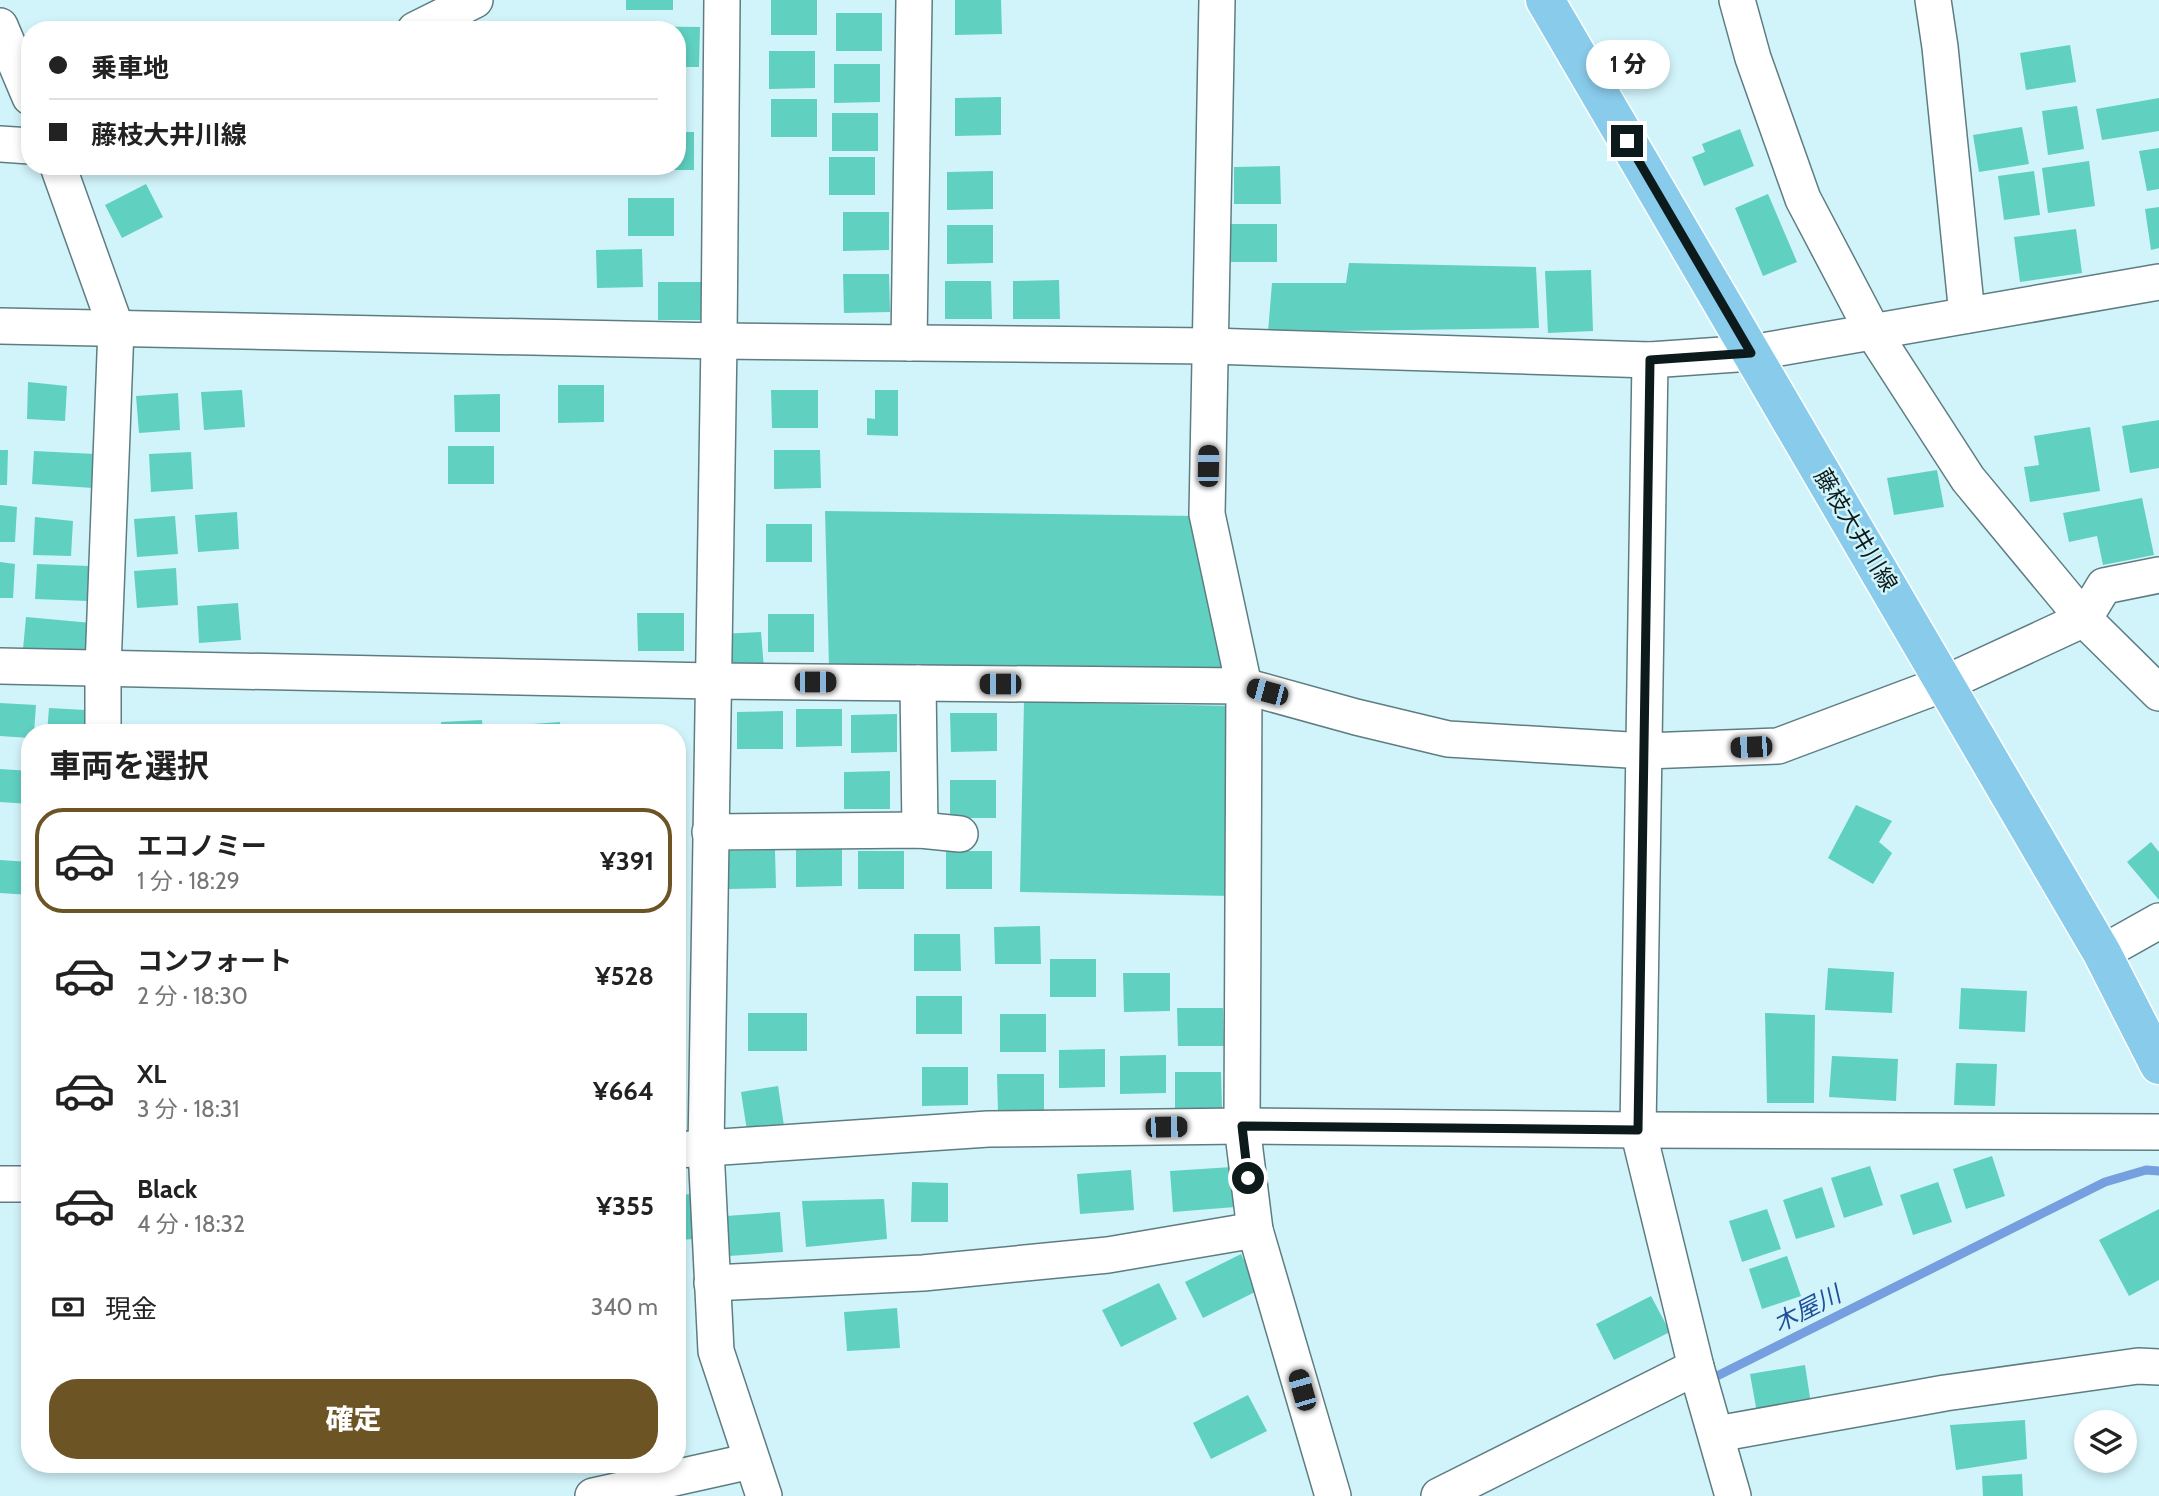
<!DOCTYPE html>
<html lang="ja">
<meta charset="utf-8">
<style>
:root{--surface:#fff;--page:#f2f2f2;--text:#222;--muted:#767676;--line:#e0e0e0;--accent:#6c5425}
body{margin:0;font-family:Cabin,"Noto Sans JP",sans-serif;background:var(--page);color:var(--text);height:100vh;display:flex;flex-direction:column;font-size:26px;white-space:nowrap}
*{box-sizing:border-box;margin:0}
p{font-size:23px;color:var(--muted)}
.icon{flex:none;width:38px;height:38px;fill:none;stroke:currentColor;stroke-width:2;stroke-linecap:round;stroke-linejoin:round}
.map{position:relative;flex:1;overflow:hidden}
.drawer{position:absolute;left:21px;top:724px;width:665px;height:749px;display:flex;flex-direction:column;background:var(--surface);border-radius:28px;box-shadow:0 4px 10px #0003}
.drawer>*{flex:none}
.top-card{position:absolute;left:21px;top:21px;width:665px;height:154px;border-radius:28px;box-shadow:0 4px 10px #0003;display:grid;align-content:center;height:154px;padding:0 28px;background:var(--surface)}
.fabs{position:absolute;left:2074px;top:1410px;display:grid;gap:14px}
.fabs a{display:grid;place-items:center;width:63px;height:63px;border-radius:50%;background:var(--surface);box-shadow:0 4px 10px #0003;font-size:35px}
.end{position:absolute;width:32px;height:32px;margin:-16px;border:9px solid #0d1a1c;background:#fff;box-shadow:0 0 0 4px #fff}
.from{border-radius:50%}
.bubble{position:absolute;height:49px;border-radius:24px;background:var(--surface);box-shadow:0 4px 10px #0003;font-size:23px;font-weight:800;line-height:49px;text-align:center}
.car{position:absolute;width:21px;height:42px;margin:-21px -10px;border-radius:9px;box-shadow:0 0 5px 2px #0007;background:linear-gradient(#222 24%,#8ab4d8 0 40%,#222 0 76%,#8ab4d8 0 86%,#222 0)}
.top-card b{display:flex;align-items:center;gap:24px;height:66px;font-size:26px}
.top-card b+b{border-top:2px solid var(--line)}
.top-card i{width:18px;height:18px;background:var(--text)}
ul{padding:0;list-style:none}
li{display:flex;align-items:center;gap:21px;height:105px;margin:0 14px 10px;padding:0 14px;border:4px solid transparent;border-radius:28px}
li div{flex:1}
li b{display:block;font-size:26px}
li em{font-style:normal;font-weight:800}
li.current{border-color:var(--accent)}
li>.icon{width:63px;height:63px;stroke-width:1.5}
h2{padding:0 28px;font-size:32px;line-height:84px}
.pay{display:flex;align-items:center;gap:18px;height:77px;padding:0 28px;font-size:26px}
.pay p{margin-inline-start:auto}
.primary-button{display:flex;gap:14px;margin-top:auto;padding:14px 28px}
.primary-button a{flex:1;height:80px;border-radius:28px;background:var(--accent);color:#fff;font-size:28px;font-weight:800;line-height:80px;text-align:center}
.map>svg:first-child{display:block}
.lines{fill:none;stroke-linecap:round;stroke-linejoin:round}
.stream{stroke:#769fdf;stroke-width:9}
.building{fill:#60d0c1}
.street-casing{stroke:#5e7d82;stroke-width:38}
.primary-casing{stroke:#fff;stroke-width:41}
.street{stroke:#fff;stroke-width:35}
.primary{stroke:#89cbeb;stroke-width:38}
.route{stroke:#0d1a1c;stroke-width:9}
.labels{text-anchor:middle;stroke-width:5;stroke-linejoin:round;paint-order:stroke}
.street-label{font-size:23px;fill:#0d1a1c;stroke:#d1f4fa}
.water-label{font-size:24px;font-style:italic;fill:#1f4f9c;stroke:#d1f4fa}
</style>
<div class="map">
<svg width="2159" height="1496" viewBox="0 0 2159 1496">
<rect width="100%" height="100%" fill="#d1f4fa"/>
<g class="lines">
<path class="stream" d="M 1709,1380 L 2105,1182 L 2146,1170 L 2159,1171"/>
</g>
<g class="building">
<rect x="626" y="0" width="47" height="10"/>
<rect x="771" y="0" width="46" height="35"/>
<path d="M 955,0 L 1001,0 L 1002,34 L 955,35 Z"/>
<rect x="836" y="13" width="46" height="38"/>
<path d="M 624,26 L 700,27 L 699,67 L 677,67 L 677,30 L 624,30 Z"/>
<path d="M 2070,45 L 2076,82 L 2026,90 L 2020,53 Z"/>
<path d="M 769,51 L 815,51 L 815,88 L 769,89 Z"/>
<path d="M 834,64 L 880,64 L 880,102 L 834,103 Z"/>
<path d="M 1001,97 L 1001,135 L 955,136 L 955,98 Z"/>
<path d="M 2159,98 L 2159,131 L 2102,140 L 2096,109 Z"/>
<rect x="771" y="99" width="46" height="38"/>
<path d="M 2077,106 L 2084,149 L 2048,155 L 2042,111 Z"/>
<rect x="832" y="113" width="46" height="38"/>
<path d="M 2022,127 L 2029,164 L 1979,172 L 1973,135 Z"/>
<path d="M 1740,129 L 1754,166 L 1704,186 L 1692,157 L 1705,152 L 1702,144 Z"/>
<path d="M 677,132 L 694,132 L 694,170 L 648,170 L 648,166 L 677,166 Z"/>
<path d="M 2159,148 L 2159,189 L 2147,191 L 2139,151 Z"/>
<rect x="829" y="157" width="46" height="38"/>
<path d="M 2089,161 L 2095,206 L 2048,213 L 2042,168 Z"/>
<path d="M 1280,166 L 1281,204 L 1234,204 L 1234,167 Z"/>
<path d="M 993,171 L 993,209 L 947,210 L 947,172 Z"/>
<path d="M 2034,171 L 2040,215 L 2004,220 L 1998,176 Z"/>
<path d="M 146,184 L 163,217 L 122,238 L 105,205 Z"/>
<path d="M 1768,194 L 1797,262 L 1763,276 L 1735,208 Z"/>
<rect x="628" y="198" width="46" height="38"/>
<path d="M 2159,207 L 2159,248 L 2151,250 L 2145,209 Z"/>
<path d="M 843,212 L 889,212 L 889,250 L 843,251 Z"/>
<rect x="1231" y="224" width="46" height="38"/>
<path d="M 947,225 L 993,225 L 993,263 L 947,264 Z"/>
<path d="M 2076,229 L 2082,273 L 2020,282 L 2014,237 Z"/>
<path d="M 642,249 L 643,287 L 597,288 L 596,250 Z"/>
<path d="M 1349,263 L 1536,267 L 1539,328 L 1268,332 L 1272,283 L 1346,283 Z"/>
<path d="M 1591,270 L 1593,331 L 1548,333 L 1545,271 Z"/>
<path d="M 843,274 L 889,274 L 890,312 L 844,313 Z"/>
<path d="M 1059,280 L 1060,319 L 1013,319 L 1013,281 Z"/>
<path d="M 945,281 L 991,281 L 992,319 L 945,319 Z"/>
<rect x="658" y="282" width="46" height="38"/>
<path d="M 28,382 L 67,386 L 65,421 L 27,419 Z"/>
<path d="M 558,385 L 604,385 L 604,422 L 558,423 Z"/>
<path d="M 242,390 L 245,427 L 204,430 L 201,392 Z"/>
<path d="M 771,390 L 818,390 L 818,428 L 772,428 Z"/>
<path d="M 875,390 L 898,390 L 898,436 L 867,435 L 867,418 L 875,419 Z"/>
<path d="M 178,393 L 180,430 L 139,433 L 136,396 Z"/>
<path d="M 500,394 L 500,432 L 455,432 L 454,395 Z"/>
<path d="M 2159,420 L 2159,468 L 2130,473 L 2122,426 Z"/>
<path d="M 2090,427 L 2100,491 L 2030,502 L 2024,467 L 2039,465 L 2034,436 Z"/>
<rect x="448" y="446" width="46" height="38"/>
<path d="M 0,450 L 8,450 L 7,485 L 0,485 Z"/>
<path d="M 774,450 L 820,450 L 821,488 L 774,489 Z"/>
<path d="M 34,451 L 95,454 L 93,488 L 32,484 Z"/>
<path d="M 191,452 L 193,489 L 151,492 L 149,454 Z"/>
<path d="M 1937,470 L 1944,507 L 1894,515 L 1887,478 Z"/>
<path d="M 2142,498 L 2154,555 L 2103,565 L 2097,536 L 2069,542 L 2063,513 Z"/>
<path d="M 0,505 L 17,507 L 15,542 L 0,542 Z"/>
<path d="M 825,511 L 1195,516 L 1226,676 L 829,668 Z"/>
<path d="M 237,512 L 239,549 L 198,552 L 195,515 Z"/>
<path d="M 175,516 L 178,554 L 137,557 L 134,519 Z"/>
<path d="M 35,517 L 73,521 L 71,556 L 33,555 Z"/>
<rect x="766" y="524" width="46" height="38"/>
<path d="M 0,562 L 15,564 L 13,598 L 0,598 Z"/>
<path d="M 37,564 L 89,566 L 88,601 L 35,599 Z"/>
<path d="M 176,568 L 178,605 L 137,608 L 134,571 Z"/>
<path d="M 238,603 L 241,640 L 199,643 L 197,606 Z"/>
<path d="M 637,613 L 684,613 L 684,651 L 638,651 Z"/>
<rect x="768" y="614" width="46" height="38"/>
<path d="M 26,617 L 92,623 L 89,655 L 23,649 Z"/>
<path d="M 761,632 L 764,669 L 722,672 L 720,634 Z"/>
<path d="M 1024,702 L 1236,706 L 1232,896 L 1020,892 Z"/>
<path d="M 0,703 L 36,705 L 34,733 L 30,733 L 30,738 L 0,736 Z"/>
<path d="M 49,708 L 86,710 L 84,733 L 47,733 Z"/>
<path d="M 796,709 L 842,709 L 842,746 L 796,747 Z"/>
<path d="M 783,711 L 783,749 L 737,749 L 737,712 Z"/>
<path d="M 950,713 L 997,713 L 997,751 L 951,752 Z"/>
<path d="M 897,714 L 897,752 L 851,753 L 851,715 Z"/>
<path d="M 482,720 L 483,733 L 441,733 L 441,722 Z"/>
<path d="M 560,722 L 561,733 L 519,733 L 519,725 Z"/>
<path d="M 0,769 L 30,771 L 30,804 L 0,802 Z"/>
<path d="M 890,771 L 890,809 L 844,809 L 844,772 Z"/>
<rect x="950" y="780" width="46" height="38"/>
<path d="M 1856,805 L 1892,821 L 1879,842 L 1892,853 L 1873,884 L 1828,858 Z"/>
<path d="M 2151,842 L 2159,852 L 2159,900 L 2127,862 Z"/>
<path d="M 796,848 L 842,848 L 842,886 L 796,887 Z"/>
<path d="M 775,850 L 776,888 L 729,889 L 729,851 Z"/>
<rect x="858" y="851" width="46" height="38"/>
<rect x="946" y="851" width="46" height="38"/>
<path d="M 0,860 L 30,862 L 30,895 L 0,893 Z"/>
<path d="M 1040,926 L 1041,964 L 995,964 L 994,927 Z"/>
<path d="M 914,934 L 960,934 L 961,971 L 914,971 Z"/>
<rect x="1050" y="959" width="46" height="38"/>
<path d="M 1828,968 L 1894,972 L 1892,1013 L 1825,1010 Z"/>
<path d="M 1123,973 L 1170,973 L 1170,1011 L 1124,1012 Z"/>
<path d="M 1961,988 L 2027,991 L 2025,1032 L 1959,1029 Z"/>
<rect x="916" y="996" width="46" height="38"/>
<path d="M 1177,1008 L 1223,1008 L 1224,1046 L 1178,1046 Z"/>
<rect x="748" y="1013" width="59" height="38"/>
<path d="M 1765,1013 L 1815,1015 L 1814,1103 L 1767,1103 Z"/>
<rect x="1000" y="1014" width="46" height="38"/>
<path d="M 1105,1049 L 1105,1087 L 1059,1088 L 1059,1050 Z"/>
<path d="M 1166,1055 L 1166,1093 L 1120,1094 L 1120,1056 Z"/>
<path d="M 1832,1056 L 1898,1059 L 1896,1101 L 1829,1097 Z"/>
<path d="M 1956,1063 L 1997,1064 L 1995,1106 L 1954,1105 Z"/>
<path d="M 922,1067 L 968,1067 L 968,1105 L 922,1106 Z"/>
<path d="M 1175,1072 L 1221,1072 L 1222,1110 L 1175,1110 Z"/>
<path d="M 997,1074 L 1044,1074 L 1044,1112 L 998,1112 Z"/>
<path d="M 778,1086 L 784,1126 L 747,1131 L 741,1092 Z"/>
<path d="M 1992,1156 L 2005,1196 L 1966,1209 L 1953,1169 Z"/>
<path d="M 1870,1166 L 1883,1205 L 1844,1218 L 1831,1178 Z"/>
<path d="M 1232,1167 L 1235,1207 L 1173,1212 L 1170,1171 Z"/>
<path d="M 1131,1170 L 1134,1210 L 1080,1214 L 1077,1174 Z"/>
<path d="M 912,1182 L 948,1183 L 948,1222 L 911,1222 Z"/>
<path d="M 1938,1182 L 1952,1222 L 1913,1235 L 1900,1195 Z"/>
<path d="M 1822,1187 L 1835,1227 L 1796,1239 L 1783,1200 Z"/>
<path d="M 692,1194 L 694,1239 L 677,1240 L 677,1195 Z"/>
<path d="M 884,1199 L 887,1239 L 806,1247 L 802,1201 Z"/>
<path d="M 1767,1209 L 1781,1249 L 1742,1262 L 1729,1221 Z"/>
<path d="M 2159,1209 L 2159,1280 L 2129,1296 L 2099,1240 Z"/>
<path d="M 780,1212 L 783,1252 L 729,1256 L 726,1216 Z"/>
<path d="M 1241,1254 L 1259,1290 L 1203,1318 L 1185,1282 Z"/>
<path d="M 1787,1256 L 1801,1296 L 1762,1309 L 1749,1269 Z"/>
<path d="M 1159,1283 L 1177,1319 L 1121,1347 L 1102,1310 Z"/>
<path d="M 1651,1296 L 1670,1332 L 1614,1360 L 1596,1324 Z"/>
<path d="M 897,1308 L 900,1348 L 847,1351 L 844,1312 Z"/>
<path d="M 1805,1365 L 1811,1404 L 1757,1413 L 1750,1374 Z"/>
<path d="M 1248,1395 L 1267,1431 L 1211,1459 L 1193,1423 Z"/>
<path d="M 2025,1420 L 2027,1459 L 1956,1470 L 1950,1425 Z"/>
<path d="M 2022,1474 L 2023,1496 L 1983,1496 L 1982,1476 Z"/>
</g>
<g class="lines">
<defs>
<g id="street">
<path d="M 722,0 L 719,341 L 706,1149 L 716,1351 L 764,1496"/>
<path d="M 1217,0 L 1207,514 L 1244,686 L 1242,1126 L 1255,1230 L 1333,1496"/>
<path d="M 1737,0 L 1753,58 L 1803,199 L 1873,332 L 1968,479 L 2084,619 L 2159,693"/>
<path d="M 1933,0 L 1940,47 L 1967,315"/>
<path d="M 0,26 L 30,97"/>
<path d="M 415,30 L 475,0"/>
<path d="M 0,144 L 30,146"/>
<path d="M 58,166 L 116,328 L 103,668 L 103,733"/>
<path d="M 0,326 L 719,341 L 1211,346 L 1650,360 L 1751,353 L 2159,282"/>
<path d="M 909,343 L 914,0"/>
<path d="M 1650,360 L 1638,1130 L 1696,1367 L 1733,1496"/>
<path d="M 0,666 L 712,681 L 1244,686 L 1356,717 L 1448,739 L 1645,751 L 1778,746 L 1946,683 L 2084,619 L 2104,586 L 2159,575"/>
<path d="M 918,683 L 920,830"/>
<path d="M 710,832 L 920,830 L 960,834"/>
<path d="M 2102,953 L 2159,921"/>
<path d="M 677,1150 L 988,1129 L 1242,1126 L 1638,1130 L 2159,1132"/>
<path d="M 0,1184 L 30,1184"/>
<path d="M 712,1283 L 923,1273 L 1108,1255 L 1255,1230"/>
<path d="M 1717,1434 L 1945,1393 L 2138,1366 L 2159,1367"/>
<path d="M 593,1496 L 751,1461"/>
<path d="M 1439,1496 L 1696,1367"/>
</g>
<path id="primary" d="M 1545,0 L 2102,953 L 2159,1065"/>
</defs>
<use href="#street" class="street-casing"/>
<use href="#primary" class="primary-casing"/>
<use href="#street" class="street"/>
<use href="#primary" class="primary"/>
</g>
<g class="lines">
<path class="route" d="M 1248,1178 L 1242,1126 L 1638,1130 L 1650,360 L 1751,353 L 1627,141"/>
</g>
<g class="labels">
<g class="street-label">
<text transform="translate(1856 530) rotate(59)" y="8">藤枝大井川線</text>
</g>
<g class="water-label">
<text transform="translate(1807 1309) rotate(-27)" y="8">木屋川</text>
</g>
</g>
</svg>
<div class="fabs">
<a><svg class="icon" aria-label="layers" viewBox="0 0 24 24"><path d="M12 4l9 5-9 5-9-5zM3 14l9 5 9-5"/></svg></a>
</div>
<i class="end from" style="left:1248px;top:1178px"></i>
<i class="end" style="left:1627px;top:141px"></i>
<div class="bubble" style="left:1586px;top:40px;width:84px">1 分</div>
<i class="car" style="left:1208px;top:466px;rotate:1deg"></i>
<i class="car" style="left:815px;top:682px;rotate:90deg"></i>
<i class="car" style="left:1000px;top:684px;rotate:270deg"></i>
<i class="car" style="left:1267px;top:692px;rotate:285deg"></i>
<i class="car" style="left:1751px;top:747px;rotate:268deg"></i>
<i class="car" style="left:1166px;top:1127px;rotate:89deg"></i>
<i class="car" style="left:1302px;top:1390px;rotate:344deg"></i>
<div class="top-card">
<b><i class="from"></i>乗車地</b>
<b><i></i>藤枝大井川線</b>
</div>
<section class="drawer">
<h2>車両を選択</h2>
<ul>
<li class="current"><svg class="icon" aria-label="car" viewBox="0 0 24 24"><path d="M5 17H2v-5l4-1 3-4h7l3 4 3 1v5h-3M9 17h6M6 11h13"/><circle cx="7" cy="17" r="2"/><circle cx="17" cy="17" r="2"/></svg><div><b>エコノミー</b><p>1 分 · 18:29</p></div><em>¥391</em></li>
<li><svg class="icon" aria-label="car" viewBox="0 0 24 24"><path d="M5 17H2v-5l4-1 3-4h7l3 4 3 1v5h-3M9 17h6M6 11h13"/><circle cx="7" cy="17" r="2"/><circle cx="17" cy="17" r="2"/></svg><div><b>コンフォート</b><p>2 分 · 18:30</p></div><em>¥528</em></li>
<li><svg class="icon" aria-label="car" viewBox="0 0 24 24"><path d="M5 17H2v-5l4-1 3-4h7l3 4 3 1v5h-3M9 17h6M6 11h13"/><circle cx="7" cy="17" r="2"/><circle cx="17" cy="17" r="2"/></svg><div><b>XL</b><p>3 分 · 18:31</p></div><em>¥664</em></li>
<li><svg class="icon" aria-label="car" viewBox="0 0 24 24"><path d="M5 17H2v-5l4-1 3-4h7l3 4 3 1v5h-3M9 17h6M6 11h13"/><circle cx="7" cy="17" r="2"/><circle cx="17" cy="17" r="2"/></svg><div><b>Black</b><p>4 分 · 18:32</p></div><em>¥355</em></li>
</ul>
<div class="pay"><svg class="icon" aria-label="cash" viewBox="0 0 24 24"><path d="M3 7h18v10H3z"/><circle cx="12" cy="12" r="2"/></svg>現金<p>340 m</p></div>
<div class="primary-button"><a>確定</a></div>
</section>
</div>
